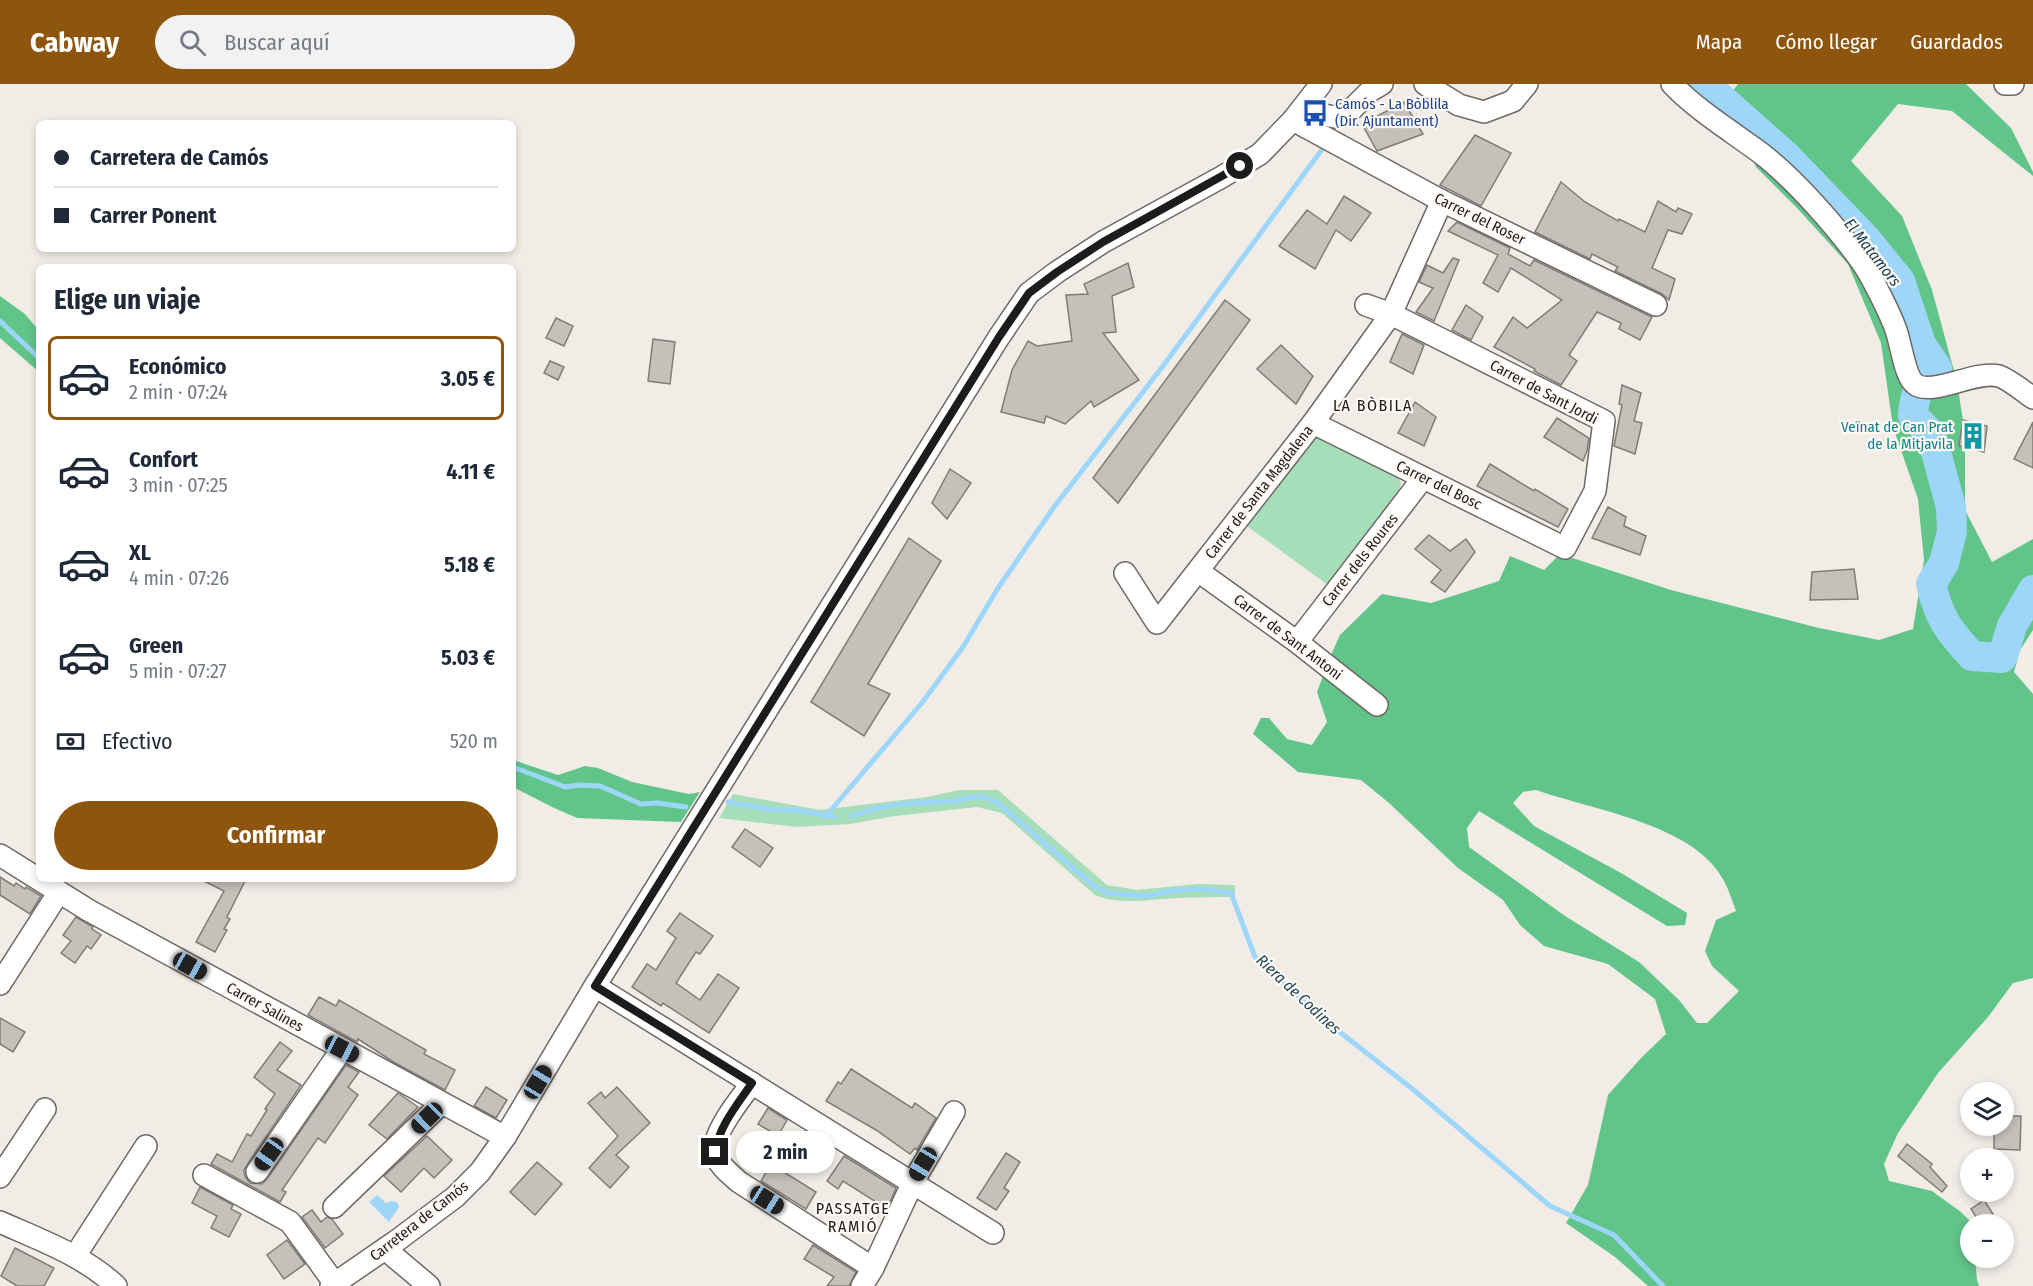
<!DOCTYPE html>
<html lang="es">
<meta charset="utf-8">
<style>
:root{--surface:#fff;--page:#f2f2f3;--text:#1f2937;--muted:#747a83;--line:#e0e1e3;--accent:#8e550e}
body{margin:0;font-family:"Fira Sans Condensed",sans-serif;background:var(--page);color:var(--text);height:100vh;display:flex;flex-direction:column;font-size:22px;white-space:nowrap}
*{box-sizing:border-box;margin:0}
p{font-size:20px;color:var(--muted)}
.icon{flex:none;width:33px;height:33px;fill:none;stroke:currentColor;stroke-width:2;stroke-linecap:round;stroke-linejoin:round}
.map{position:relative;flex:1;overflow:hidden}
.panel{position:absolute;left:36px;top:180px;width:480px;height:618px;display:flex;flex-direction:column;background:var(--surface);border-radius:9px;box-shadow:0 3px 9px #0003}
.panel>*{flex:none}
.top-card{position:absolute;left:36px;top:36px;width:480px;height:132px;border-radius:9px;box-shadow:0 3px 9px #0003;display:grid;align-content:center;height:132px;padding:0 18px;background:var(--surface)}
.tools{position:absolute;left:1960px;top:998px;display:grid;gap:12px}
.tools a{display:grid;place-items:center;width:54px;height:54px;border-radius:50%;background:var(--surface);box-shadow:0 3px 9px #0003;font-size:30px}
.end{position:absolute;width:27px;height:27px;margin:-14px;border:8px solid #1e1c1a;background:#fff;box-shadow:0 0 0 3px #fff}
.from{border-radius:50%}
.bubble{position:absolute;height:42px;border-radius:21px;background:var(--surface);box-shadow:0 3px 9px #0003;font-size:20px;font-weight:700;line-height:42px;text-align:center}
.car{position:absolute;width:18px;height:36px;margin:-18px -9px;border-radius:8px;box-shadow:0 0 4px 2px #0007;background:linear-gradient(#222 24%,#8ab4d8 0 40%,#222 0 76%,#8ab4d8 0 86%,#222 0)}
.top-card b{display:flex;align-items:center;gap:21px;height:57px;font-size:22px}
.top-card b+b{border-top:2px solid var(--line)}
.top-card i{width:15px;height:15px;background:var(--text)}
ul{padding:0;list-style:none}
li{display:flex;align-items:center;gap:18px;height:84px;margin:0 12px 9px;padding:0 6px;border:3px solid transparent;border-radius:9px}
li div{flex:1}
li b{display:block;font-size:22px}
li em{font-style:normal;font-weight:700}
li.selected{border-color:var(--accent)}
li>.icon{width:54px;height:54px;stroke-width:1.5}
h2{padding:0 18px;font-size:27px;line-height:72px}
.pay{display:flex;align-items:center;gap:15px;height:66px;padding:0 18px;font-size:22px}
.pay p{margin-inline-start:auto}
.button{display:flex;gap:12px;margin-top:auto;padding:12px 18px}
.button a{flex:1;height:69px;border-radius:36px;background:var(--accent);color:#fff;font-size:24px;font-weight:700;line-height:69px;text-align:center}
header{display:flex;align-items:center;gap:36px;box-sizing:border-box;height:84px;padding:0 30px;background:var(--accent);color:#fff}
header strong{font-size:28px}
nav{display:flex;gap:33px;margin-inline-start:auto;font-size:21px}
.search{width:420px;height:54px;background:var(--page);display:flex;align-items:center;gap:15px;box-sizing:border-box;padding:0 21px;border-radius:33px;color:var(--muted);font-size:22px}
.map>svg:first-child{display:block}
.green{fill:#a5deb8}
.forest{fill:#61c489;fill-rule:evenodd}
.water{fill:#9ed6fa}
.lines{fill:none;stroke-linecap:round;stroke-linejoin:round}
.stream{stroke:#9ed6fa;stroke-width:5}
.river{stroke:#9ed6fa;stroke-width:30}
.building{fill:#c5c0ba;stroke:#807c76;stroke-width:1.5}
.minor-casing{stroke:#6e6964;stroke-width:24}
.minor{stroke:#fff;stroke-width:21}
.route{stroke:#1e1c1a;stroke-width:8}
.labels{text-anchor:middle;stroke-width:4.5;stroke-linejoin:round;paint-order:stroke}
.transit-label{font-size:15px;fill:#164399;stroke:#fff9f3;text-anchor:start}
.street-label{font-size:15px;fill:#1e1c1a;stroke:#fff9f3}
.culture-label{font-size:15px;fill:#0d838f;stroke:#fff9f3;text-anchor:end}
.water-label{font-size:16px;font-style:italic;fill:#1b455e;stroke:#fff9f3}
.neighbourhood-label{font-size:16px;letter-spacing:1.5px;fill:#1e1c1a;stroke:#fff9f3}
</style>
<header>
<strong>Cabway</strong>
<div class="search"><svg class="icon" aria-label="search" viewBox="0 0 24 24"><circle cx="10" cy="10" r="6"/><path d="M15 15l6 6"/></svg>Buscar aquí</div>
<nav><a>Mapa</a><a>Cómo llegar</a><a>Guardados</a></nav>
</header>
<div class="map">
<svg width="2033" height="1202" viewBox="0 0 2033 1202">
<rect width="100%" height="100%" fill="#f1ece6"/>
<g class="green">
<path d="M 1317,354 L 1397,392 L 1401,399 L 1399,406 L 1328,501 L 1247,442 L 1309,358 Z"/>
<path d="M 959,706 L 998,706 L 1107,801 L 1137,806 L 1198,800 L 1235,801 L 1235,813 C 1216,813 1197,813 1178,814 C 1150,815 1122,822 1095,811 L 1002,729 L 977,723 L 895,732 L 850,740 L 797,743 L 719,734 L 733,710 L 820,726 L 927,713 Z"/>
</g>
<g class="forest">
<path d="M 1680,0 L 1722,0 L 1732,8 L 1738,0 L 1966,0 L 2011,44 L 2033,88 L 2033,92 L 1952,27 L 1898,20 L 1851,77 L 1902,132 L 1932,206 L 1957,298 L 1965,350 L 1965,426 L 1992,478 L 2033,455 L 2033,546 L 2020,566 L 2014,588 L 2033,610 L 2033,894 L 2013,899 L 1988,933 L 1938,989 L 1898,1049 L 1884,1080 L 1889,1097 L 1932,1107 L 1961,1128 L 1973,1140 L 1971,1140 L 1971,1173 L 1975,1173 L 1977,1196 L 1979,1202 L 1648,1202 L 1615,1173 L 1566,1139 L 1588,1101 L 1608,1011 L 1641,974 L 1666,950 L 1655,915 L 1608,880 L 1544,862 L 1520,841 L 1503,816 L 1458,784 L 1389,719 L 1361,696 L 1298,688 L 1253,650 L 1261,634 L 1269,634 L 1287,655 L 1312,661 L 1327,638 L 1317,608 L 1331,571 L 1340,551 L 1382,510 L 1431,519 L 1499,497 L 1510,472 L 1544,486 L 1560,470 L 1671,506 L 1819,544 L 1879,556 L 1913,545 L 1924,476 L 1918,415 L 1893,343 L 1881,259 L 1848,180 L 1797,124 L 1756,83 L 1745,55 ZM 1536,706 C 1592,726 1695,740 1724,797 C 1729,806 1732,817 1736,827 L 1716,836 L 1705,867 L 1712,882 L 1739,907 L 1707,939 L 1697,939 L 1679,916 L 1639,878 L 1565,832 L 1469,763 L 1467,744 L 1479,727 L 1667,842 L 1685,841 L 1687,829 L 1621,789 L 1534,742 L 1513,719 L 1523,708 Z"/>
<path d="M 0,212 L 25,230 L 39,247 L 39,288 L 0,254 Z"/>
<path d="M 513,676 L 558,691 L 585,682 L 598,684 L 632,698 L 689,710 L 700,708 L 681,738 L 577,734 L 552,723 L 513,703 Z"/>
</g>
<path class="water" d="M 377,1111 L 386,1119 L 391,1117 L 397,1118 L 399,1123 L 389,1138 L 369,1118 Z"/>
<g class="lines">
<g class="stream">
<path d="M 0,237 L 39,274"/>
<path d="M 1937,284 L 1945,294"/>
<path d="M 513,683 L 565,703 L 579,701 L 600,702 L 641,720 L 657,719 L 686,723"/>
<path d="M 728,718 L 772,726 L 796,726 L 835,733"/>
<path d="M 826,732 L 921,620 L 963,563 L 998,504 L 1054,423 L 1163,282 L 1326,60"/>
<path d="M 851,732 L 874,725 L 899,720 L 953,717 L 981,712 L 997,718 L 1095,803 L 1108,809 L 1147,812 L 1172,807 L 1200,805 L 1231,809 L 1255,873 L 1322,934 L 1415,1007 L 1550,1122 L 1614,1151 L 1663,1202"/>
</g>
<path class="river" d="M 1705,0 L 1786,72 L 1866,155 L 1900,197 L 1921,260 L 1937,284 C 1920,301 1914,308 1913,332 L 1931,350 L 1951,423 L 1952,448 L 1944,479 L 1931,500 C 1939,534 1948,546 1972,572 L 2002,574 L 2012,542 L 2033,506"/>
</g>
<g class="building">
<path d="M 1404,18 L 1423,50 L 1377,67 L 1362,40 Z"/>
<path d="M 1475,51 L 1511,69 L 1481,122 L 1440,101 Z"/>
<path d="M 1561,98 L 1585,118 L 1618,137 L 1619,135 L 1645,148 L 1658,117 L 1676,128 L 1678,124 L 1692,130 L 1682,150 L 1668,146 L 1652,184 L 1675,195 L 1669,216 L 1662,210 L 1615,187 L 1618,183 L 1592,170 L 1590,175 L 1535,148 Z"/>
<path d="M 1344,112 L 1371,129 L 1351,157 L 1336,146 L 1315,185 L 1279,162 L 1307,126 L 1327,140 Z"/>
<path d="M 1457,138 L 1510,164 L 1508,170 L 1530,182 L 1534,176 L 1652,233 L 1640,256 L 1619,245 L 1621,239 L 1597,228 L 1569,271 L 1577,277 L 1561,301 L 1534,287 L 1535,285 L 1494,263 L 1513,233 L 1527,244 L 1562,216 L 1511,184 L 1498,208 L 1483,199 L 1498,171 L 1448,147 Z"/>
<path d="M 1453,174 L 1459,176 L 1434,237 L 1416,228 L 1433,204 L 1419,198 L 1427,181 L 1443,189 Z"/>
<path d="M 1128,179 L 1134,203 L 1112,212 L 1116,248 L 1103,249 L 1139,296 L 1094,323 L 1091,317 L 1065,340 L 1046,332 L 1044,339 L 1001,328 L 1012,286 L 1028,257 L 1037,262 L 1072,257 L 1066,211 L 1088,210 L 1084,200 Z"/>
<path d="M 1225,216 L 1250,236 L 1118,419 L 1093,394 Z"/>
<path d="M 1466,221 L 1483,233 L 1471,256 L 1452,246 Z"/>
<path d="M 556,234 L 573,242 L 564,262 L 546,254 Z"/>
<path d="M 1402,250 L 1424,261 L 1413,290 L 1390,278 Z"/>
<path d="M 653,255 L 675,258 L 670,300 L 648,297 Z"/>
<path d="M 1281,261 L 1313,292 L 1296,320 L 1257,285 Z"/>
<path d="M 550,277 L 564,283 L 558,296 L 544,289 Z"/>
<path d="M 1622,301 L 1641,309 L 1634,337 L 1642,339 L 1635,370 L 1614,362 L 1622,321 L 1619,320 Z"/>
<path d="M 1415,318 L 1436,333 L 1424,362 L 1398,349 Z"/>
<path d="M 1557,334 L 1589,354 L 1587,367 L 1583,377 L 1544,353 Z"/>
<path d="M 1963,336 L 1987,342 L 1984,368 L 1959,362 Z"/>
<path d="M 2033,338 L 2033,384 L 2014,375 Z"/>
<path d="M 1490,380 L 1534,407 L 1535,405 L 1568,425 L 1558,443 L 1477,402 Z"/>
<path d="M 950,385 L 971,399 L 947,435 L 932,419 Z"/>
<path d="M 1608,423 L 1626,433 L 1624,442 L 1646,452 L 1640,471 L 1592,454 Z"/>
<path d="M 1429,451 L 1450,467 L 1466,455 L 1475,468 L 1445,508 L 1431,498 L 1441,486 L 1415,465 Z"/>
<path d="M 909,454 L 941,477 L 868,600 L 890,610 L 864,652 L 811,618 Z"/>
<path d="M 1854,485 L 1858,515 L 1810,516 L 1812,488 Z"/>
<path d="M 745,745 L 773,764 L 760,783 L 732,763 Z"/>
<path d="M 0,793 L 14,802 L 16,799 L 25,805 L 26,803 L 41,812 L 30,830 L 0,811 Z"/>
<path d="M 200,795 L 246,795 L 227,833 L 230,835 L 224,845 L 227,846 L 215,868 L 196,858 L 224,807 Z"/>
<path d="M 680,829 L 713,852 L 700,870 L 696,868 L 676,899 L 700,916 L 718,890 L 739,904 L 709,949 L 663,919 L 661,922 L 632,903 L 647,880 L 656,886 L 676,854 L 667,847 Z"/>
<path d="M 76,833 L 93,843 L 92,845 L 101,851 L 91,865 L 87,862 L 75,879 L 61,869 L 71,857 L 63,851 Z"/>
<path d="M 319,913 L 336,922 L 339,916 L 426,966 L 424,970 L 455,986 L 445,1006 L 395,979 L 358,955 L 357,958 L 308,931 Z"/>
<path d="M 0,934 L 25,948 L 13,968 L 0,960 Z"/>
<path d="M 280,958 L 292,967 L 277,986 L 301,1001 L 247,1081 L 244,1086 L 245,1093 L 250,1099 L 262,1100 L 267,1095 L 346,981 L 359,988 L 348,1003 L 358,1011 L 325,1059 L 318,1054 L 282,1106 L 286,1108 L 280,1118 L 211,1080 L 217,1070 L 232,1078 L 247,1050 L 251,1052 L 267,1026 L 265,1025 L 275,1010 L 254,993 Z"/>
<path d="M 851,985 L 912,1024 L 915,1019 L 936,1034 L 917,1066 L 915,1064 L 910,1070 L 876,1046 L 826,1017 L 838,998 L 841,1000 Z"/>
<path d="M 486,1003 L 507,1016 L 496,1034 L 474,1022 Z"/>
<path d="M 617,1003 L 650,1039 L 616,1071 L 629,1083 L 610,1104 L 589,1084 L 618,1052 L 588,1019 L 601,1008 L 605,1014 Z"/>
<path d="M 398,1009 L 418,1023 L 387,1055 L 369,1041 Z"/>
<path d="M 768,1024 L 787,1036 L 778,1052 L 758,1040 Z"/>
<path d="M 2004,1032 L 2021,1032 L 2020,1066 L 1994,1065 L 1994,1041 L 2004,1041 Z"/>
<path d="M 427,1052 L 452,1076 L 434,1094 L 424,1084 L 401,1108 L 384,1092 Z"/>
<path d="M 1907,1060 L 1932,1080 L 1930,1083 L 1947,1102 L 1942,1108 L 1898,1072 Z"/>
<path d="M 1006,1069 L 1020,1078 L 1004,1104 L 1009,1107 L 996,1126 L 977,1114 Z"/>
<path d="M 844,1072 L 896,1104 L 887,1125 L 843,1097 L 838,1105 L 827,1097 Z"/>
<path d="M 537,1078 L 562,1100 L 535,1131 L 510,1108 Z"/>
<path d="M 771,1080 L 816,1108 L 806,1125 L 761,1097 Z"/>
<path d="M 200,1103 L 233,1121 L 231,1125 L 241,1130 L 229,1153 L 211,1144 L 217,1132 L 192,1119 Z"/>
<path d="M 1984,1116 L 1993,1130 L 1980,1139 L 1971,1125 Z"/>
<path d="M 312,1126 L 321,1138 L 327,1133 L 332,1135 L 343,1150 L 325,1164 L 302,1133 Z"/>
<path d="M 287,1156 L 305,1180 L 284,1195 L 267,1171 Z"/>
<path d="M 813,1161 L 856,1188 L 849,1202 L 827,1202 L 834,1193 L 804,1175 Z"/>
<path d="M 15,1164 L 54,1184 L 44,1202 L 17,1202 L 1,1192 Z"/>
</g>
<g class="lines">
<defs>
<g id="minor">
<path d="M 1425,0 L 1459,21 L 1484,28 L 1513,17 L 1527,0"/>
<path d="M 1672,0 C 1695,25 1734,49 1762,70 C 1795,96 1836,142 1861,177 C 1871,191 1890,229 1896,246 C 1901,260 1905,293 1915,300 C 1931,313 1975,286 1999,292 C 2010,296 2023,307 2033,314"/>
<path d="M 2005,0 L 2013,0"/>
<path d="M 1293,36 L 1442,117 L 1656,221"/>
<path d="M 1306,43 L 1318,33 L 1324,31 L 1335,33 L 1348,29 L 1370,7 L 1382,0"/>
<path d="M 1313,339 L 1565,464 L 1595,407 L 1604,337 L 1391,230 L 1366,221"/>
<path d="M 1198,487 L 1297,558 L 1377,621"/>
<path d="M 1125,489 L 1157,539 L 1313,339 L 1391,230 L 1442,117"/>
<path d="M 1297,558 L 1423,394"/>
<path d="M 0,771 L 88,826 L 505,1053"/>
<path d="M 0,900 L 59,808"/>
<path d="M 595,902 L 993,1149"/>
<path d="M 752,999 C 741,1014 711,1050 715,1069 C 718,1081 730,1090 739,1098 L 873,1184"/>
<path d="M 257,1088 L 342,965"/>
<path d="M 204,1091 L 290,1138 L 335,1200"/>
<path d="M 0,1093 L 45,1025"/>
<path d="M 334,1123 L 442,1019"/>
<path d="M 0,1138 C 40,1156 83,1171 116,1202"/>
<path d="M 385,1165 L 429,1202"/>
<path d="M 75,1172 L 146,1062"/>
<path d="M 331,1202 L 395,1158 L 455,1113 L 480,1088 L 505,1053 L 595,902 L 999,253 L 1029,209 L 1057,188 L 1103,158 L 1220,94 L 1260,70 L 1293,36 L 1321,0"/>
<path d="M 862,1202 L 873,1184 L 913,1098 L 954,1028"/>
</g>
</defs>
<use href="#minor" class="minor-casing"/>
<use href="#minor" class="minor"/>
</g>
<g class="lines">
<path class="route" d="M 715,1068 C 719,1042 737,1021 752,999 L 595,902 L 999,253 L 1029,209 L 1057,188 L 1103,158 L 1240,82"/>
</g>
<defs>
<symbol id="bus-bare" viewBox="-9 -9 18 18"><path d="M-5-6H5V4H4V6H2V4H-2V6H-4V4H-5ZM-3.5-4V0h7V-4ZM-3.5 1.2v1.5H-2V1.2ZM2 1.2v1.5H3.5V1.2Z" fill="#1a4fb4" stroke="#fff9f3" stroke-width="2.5" paint-order="stroke"/></symbol>
<symbol id="building-bare" viewBox="-9 -9 18 18"><path d="M-4-6H4V6H1V3H-1V6H-4ZM-2.5-4.3h1.7v1.8h-1.7ZM.8-4.3h1.7v1.8H.8ZM-2.5-1h1.7V.8h-1.7ZM.8-1h1.7V.8H.8Z" fill="#0f9aa8" stroke="#fff9f3" stroke-width="2.5" paint-order="stroke"/></symbol>
</defs>
<g fill-rule="evenodd">
<use href="#bus-bare" x="1296" y="10" width="38" height="38"/>
<use href="#building-bare" x="1954" y="333" width="38" height="38"/>
</g>
<g class="labels">
<g class="transit-label">
<text x="1335" y="25">Camós - La Bòblila<tspan x="1335" dy="17">(Dir. Ajuntament)</tspan></text>
</g>
<g class="street-label">
<text transform="translate(1480 135) rotate(26)" y="5">Carrer del Roser</text>
<text transform="translate(1544 308) rotate(28)" y="5">Carrer de Sant Jordi</text>
<text transform="translate(1439 401) rotate(26)" y="5">Carrer del Bosc</text>
<text transform="translate(1259 408) rotate(-52)" y="5">Carrer de Santa Magdalena</text>
<text transform="translate(1360 476) rotate(-52)" y="5">Carrer dels Roures</text>
<text transform="translate(1288 553) rotate(37)" y="5">Carrer de Sant Antoni</text>
<text transform="translate(265 923) rotate(29)" y="5">Carrer Salines</text>
<text transform="translate(419 1137) rotate(-38)" y="5">Carretera de Camós</text>
</g>
<g class="culture-label">
<text x="1953" y="348">Veïnat de Can Prat<tspan x="1953" dy="17">de la Mitjavila</tspan></text>
</g>
<g class="water-label">
<text transform="translate(1873 168) rotate(52)" y="6">El Matamors</text>
<text transform="translate(1299 910) rotate(43)" y="6">Riera de Codines</text>
</g>
<g class="neighbourhood-label">
<text x="1373" y="327">LA BÒBILA</text>
<text x="853" y="1130">PASSATGE<tspan x="853" dy="18">RAMIÓ</tspan></text>
</g>
</g>
</svg>
<div class="tools">
<a><svg class="icon" aria-label="layers" viewBox="0 0 24 24"><path d="M12 4l9 5-9 5-9-5zM3 14l9 5 9-5"/></svg></a>
<a>+</a>
<a>−</a>
</div>
<i class="end from" style="left:1240px;top:82px"></i>
<i class="end" style="left:715px;top:1068px"></i>
<div class="bubble" style="left:736px;top:1047px;width:99px">2 min</div>
<i class="car" style="left:190px;top:882px;rotate:119deg"></i>
<i class="car" style="left:342px;top:965px;rotate:118deg"></i>
<i class="car" style="left:538px;top:998px;rotate:31deg"></i>
<i class="car" style="left:427px;top:1034px;rotate:226deg"></i>
<i class="car" style="left:269px;top:1070px;rotate:215deg"></i>
<i class="car" style="left:923px;top:1080px;rotate:211deg"></i>
<i class="car" style="left:767px;top:1116px;rotate:122deg"></i>
<div class="top-card">
<b><i class="from"></i>Carretera de Camós</b>
<b><i></i>Carrer Ponent</b>
</div>
<section class="panel">
<h2>Elige un viaje</h2>
<ul>
<li class="selected"><svg class="icon" aria-label="car" viewBox="0 0 24 24"><path d="M5 17H2v-5l4-1 3-4h7l3 4 3 1v5h-3M9 17h6M6 11h13"/><circle cx="7" cy="17" r="2"/><circle cx="17" cy="17" r="2"/></svg><div><b>Económico</b><p>2 min · 07:24</p></div><em>3.05 €</em></li>
<li><svg class="icon" aria-label="car" viewBox="0 0 24 24"><path d="M5 17H2v-5l4-1 3-4h7l3 4 3 1v5h-3M9 17h6M6 11h13"/><circle cx="7" cy="17" r="2"/><circle cx="17" cy="17" r="2"/></svg><div><b>Confort</b><p>3 min · 07:25</p></div><em>4.11 €</em></li>
<li><svg class="icon" aria-label="car" viewBox="0 0 24 24"><path d="M5 17H2v-5l4-1 3-4h7l3 4 3 1v5h-3M9 17h6M6 11h13"/><circle cx="7" cy="17" r="2"/><circle cx="17" cy="17" r="2"/></svg><div><b>XL</b><p>4 min · 07:26</p></div><em>5.18 €</em></li>
<li><svg class="icon" aria-label="car" viewBox="0 0 24 24"><path d="M5 17H2v-5l4-1 3-4h7l3 4 3 1v5h-3M9 17h6M6 11h13"/><circle cx="7" cy="17" r="2"/><circle cx="17" cy="17" r="2"/></svg><div><b>Green</b><p>5 min · 07:27</p></div><em>5.03 €</em></li>
</ul>
<div class="pay"><svg class="icon" aria-label="cash" viewBox="0 0 24 24"><path d="M3 7h18v10H3z"/><circle cx="12" cy="12" r="2"/></svg>Efectivo<p>520 m</p></div>
<div class="button"><a>Confirmar</a></div>
</section>
</div>
